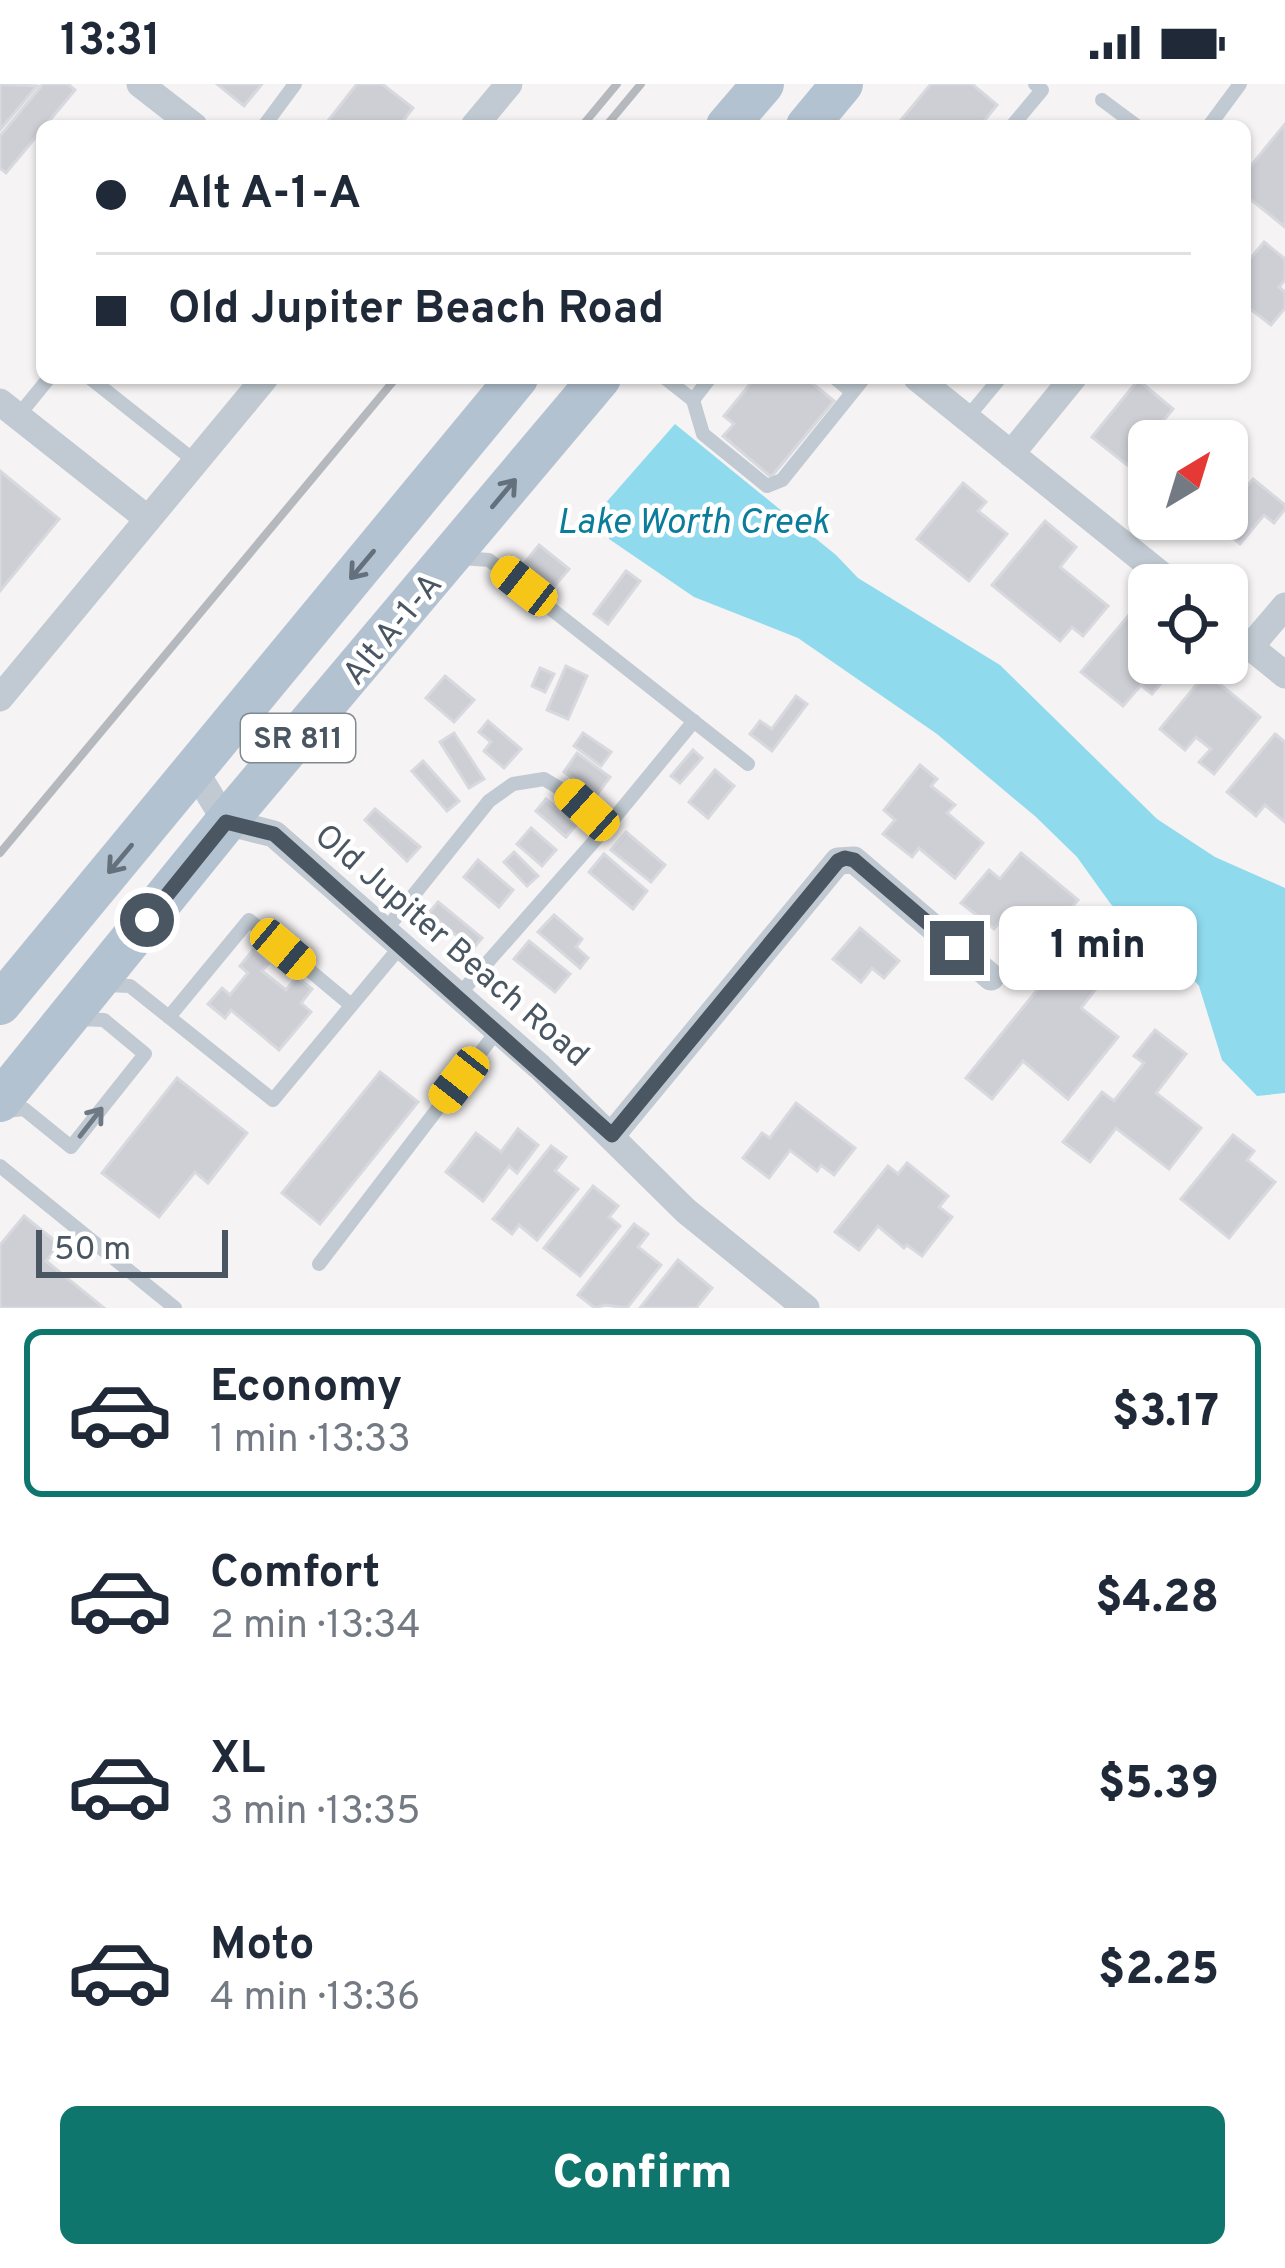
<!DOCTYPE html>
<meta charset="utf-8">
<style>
:root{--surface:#fff;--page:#f6f6f7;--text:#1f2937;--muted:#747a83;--line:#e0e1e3;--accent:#0f766e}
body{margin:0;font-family:Overpass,sans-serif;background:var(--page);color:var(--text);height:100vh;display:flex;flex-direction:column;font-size:45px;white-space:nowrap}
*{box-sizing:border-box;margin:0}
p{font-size:39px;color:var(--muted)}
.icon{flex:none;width:66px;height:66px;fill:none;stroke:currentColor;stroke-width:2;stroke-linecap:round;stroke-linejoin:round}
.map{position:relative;height:1224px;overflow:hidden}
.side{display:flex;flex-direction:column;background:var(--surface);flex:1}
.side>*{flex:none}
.top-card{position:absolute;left:36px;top:36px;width:1215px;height:264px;border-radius:18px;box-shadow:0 3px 9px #0004;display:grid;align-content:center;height:264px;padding:0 60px;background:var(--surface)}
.needle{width:78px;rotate:38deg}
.buttons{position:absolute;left:1128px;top:336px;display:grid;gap:24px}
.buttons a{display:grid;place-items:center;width:120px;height:120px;border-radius:18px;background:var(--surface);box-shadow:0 3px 9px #0004;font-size:60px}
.scale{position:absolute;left:36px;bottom:30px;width:192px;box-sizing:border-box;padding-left:12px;border:6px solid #4a5661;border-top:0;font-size:33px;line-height:42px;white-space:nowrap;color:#4a5661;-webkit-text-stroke:9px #fff;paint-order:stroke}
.end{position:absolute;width:54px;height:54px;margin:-27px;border:15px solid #4a5661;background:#fff;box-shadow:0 0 0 6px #fff}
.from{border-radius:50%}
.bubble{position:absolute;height:84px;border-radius:18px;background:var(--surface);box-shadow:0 3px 9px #0004;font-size:39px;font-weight:800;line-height:84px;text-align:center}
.car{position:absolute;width:36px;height:72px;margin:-36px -18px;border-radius:15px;box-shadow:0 0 9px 3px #0007;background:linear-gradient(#f5c518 24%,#345 0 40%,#f5c518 0 76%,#345 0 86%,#f5c518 0)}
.top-card b{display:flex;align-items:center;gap:42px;height:114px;font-size:45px}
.top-card b+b{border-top:3px solid var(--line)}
.top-card i{width:30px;height:30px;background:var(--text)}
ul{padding:21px 0 0;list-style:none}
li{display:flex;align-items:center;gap:36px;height:168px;margin:0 24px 18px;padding:0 36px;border:6px solid transparent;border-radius:18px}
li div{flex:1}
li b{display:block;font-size:45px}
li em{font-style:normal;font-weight:800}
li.current{border-color:var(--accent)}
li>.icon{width:108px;height:108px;stroke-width:1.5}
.button{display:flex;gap:24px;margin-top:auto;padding:24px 60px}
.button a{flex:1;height:138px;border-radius:18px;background:var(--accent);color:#fff;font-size:48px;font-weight:800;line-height:138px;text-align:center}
.status{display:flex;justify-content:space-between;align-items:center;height:84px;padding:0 60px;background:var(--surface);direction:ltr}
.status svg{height:33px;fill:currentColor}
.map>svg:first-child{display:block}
.water{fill:#90daee}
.building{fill:#cdcfd5;stroke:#d7d9de;stroke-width:3}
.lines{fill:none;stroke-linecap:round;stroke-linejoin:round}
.service{stroke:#c1cad2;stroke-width:14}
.minor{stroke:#c1cad2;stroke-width:27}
.primary{stroke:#b3c2d1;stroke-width:42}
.rail{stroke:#b5b8bd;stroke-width:8}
.oneway{stroke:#64717d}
.oneway2{stroke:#6e7983}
.route{stroke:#4a5661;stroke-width:15}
.labels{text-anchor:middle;stroke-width:9;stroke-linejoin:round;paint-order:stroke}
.shield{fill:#fff;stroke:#808990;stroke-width:3}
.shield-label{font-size:30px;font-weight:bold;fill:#4a5661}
.street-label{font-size:33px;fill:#4a5661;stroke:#fff}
.water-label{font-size:36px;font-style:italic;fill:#0c7c9b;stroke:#fff}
</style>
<div class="status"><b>13:31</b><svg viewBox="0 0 49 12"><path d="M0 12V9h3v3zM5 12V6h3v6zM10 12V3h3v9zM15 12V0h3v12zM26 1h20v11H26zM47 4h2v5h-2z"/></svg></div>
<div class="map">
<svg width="1285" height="1224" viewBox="0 0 1285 1224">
<rect width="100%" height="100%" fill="#f5f3f3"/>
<path class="water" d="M 675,340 L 836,471 L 858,494 L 1000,581 L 1157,735 L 1215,773 L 1285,804 L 1285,1009 L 1257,1012 L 1222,976 L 1199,902 L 1171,869 L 1146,858 L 1110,819 L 1077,773 L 1036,733 L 937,650 L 798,554 L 694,513 L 609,455 L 603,422 Z"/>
<g class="building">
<path d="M 0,0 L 37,2 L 0,46 Z"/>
<path d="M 43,0 L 68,0 L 75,6 L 6,89 L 0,84 L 0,52 Z"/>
<path d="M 217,0 L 262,0 L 244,22 Z"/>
<path d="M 357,0 L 382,0 L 413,24 L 399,42 L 324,42 Z"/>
<path d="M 931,0 L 972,0 L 997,21 L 980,42 L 896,42 Z"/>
<path d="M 1285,40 L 1285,143 L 1245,111 L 1245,89 Z"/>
<path d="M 1264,158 L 1285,175 L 1285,196 L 1279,203 L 1285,208 L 1285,224 L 1271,241 L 1245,221 L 1245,181 Z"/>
<path d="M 755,294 L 806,294 L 834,317 L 771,393 L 723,352 L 734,340 L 724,332 Z"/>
<path d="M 1138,296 L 1173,325 L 1127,381 L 1092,353 Z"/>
<path d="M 0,387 L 59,435 L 0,507 Z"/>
<path d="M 1253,395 L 1285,421 L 1285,425 L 1274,439 L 1264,431 L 1240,460 L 1216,441 L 1220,435 L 1227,435 L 1227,427 Z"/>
<path d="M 963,399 L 986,418 L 978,427 L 1007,450 L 969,497 L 917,455 Z"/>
<path d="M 1045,437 L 1076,463 L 1060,483 L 1108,522 L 1083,552 L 1072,543 L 1060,557 L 992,501 Z"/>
<path d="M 539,461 L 569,485 L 552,505 L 523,481 Z"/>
<path d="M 626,487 L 640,497 L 608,540 L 594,530 Z"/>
<path d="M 1128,532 L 1149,549 L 1149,579 L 1178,579 L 1152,610 L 1141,601 L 1123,622 L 1081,588 Z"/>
<path d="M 566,582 L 587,592 L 568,635 L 547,626 Z"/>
<path d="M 540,584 L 554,590 L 545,608 L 532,602 Z"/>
<path d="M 1206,589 L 1260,633 L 1214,690 L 1199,678 L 1211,665 L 1196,653 L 1185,666 L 1160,645 Z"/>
<path d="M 445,592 L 474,616 L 454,638 L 426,614 Z"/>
<path d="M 796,612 L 807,620 L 772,667 L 750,650 L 760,637 L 772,645 Z"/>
<path d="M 488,637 L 521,665 L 504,684 L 484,667 L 491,658 L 479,648 Z"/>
<path d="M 454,649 L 484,695 L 469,704 L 440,658 Z"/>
<path d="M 583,649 L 611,668 L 601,682 L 574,662 Z"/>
<path d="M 1275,650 L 1285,658 L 1285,738 L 1265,721 L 1256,732 L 1227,708 Z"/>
<path d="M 693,666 L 702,674 L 680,699 L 671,692 Z"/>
<path d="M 577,669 L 610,693 L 596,712 L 564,688 Z"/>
<path d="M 423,677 L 459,717 L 447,727 L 412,687 Z"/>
<path d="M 920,681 L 937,695 L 931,702 L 955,721 L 947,729 L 983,759 L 955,794 L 919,764 L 912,773 L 883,750 L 895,736 L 884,726 Z"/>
<path d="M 715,686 L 734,702 L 708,734 L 689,718 Z"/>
<path d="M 546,715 L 576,741 L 566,753 L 536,727 Z"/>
<path d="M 375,725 L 420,763 L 407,777 L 365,736 Z"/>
<path d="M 531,744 L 556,766 L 542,782 L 517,760 Z"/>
<path d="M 626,748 L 665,781 L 651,798 L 611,766 Z"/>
<path d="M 514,768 L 538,792 L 527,802 L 504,778 Z"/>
<path d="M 1021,769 L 1078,816 L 1044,857 L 1009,827 L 994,845 L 961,819 L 989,786 L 1000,795 Z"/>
<path d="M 604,770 L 647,807 L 633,825 L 589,788 Z"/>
<path d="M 478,776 L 513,806 L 499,823 L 464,793 Z"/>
<path d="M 438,818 L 482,854 L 473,865 L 429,829 Z"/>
<path d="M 554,831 L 582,855 L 576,863 L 588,874 L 580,884 L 538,848 Z"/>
<path d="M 860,844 L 899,877 L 884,894 L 872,884 L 861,898 L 833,875 Z"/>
<path d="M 529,857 L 570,890 L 555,908 L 514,875 Z"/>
<path d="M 253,866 L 268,880 L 262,887 L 286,906 L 297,893 L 312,905 L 301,919 L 311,928 L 279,966 L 231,926 L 225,934 L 208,920 L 222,904 L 230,911 L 248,889 L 240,882 Z"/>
<path d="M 1067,869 L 1102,897 L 1081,924 L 1118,953 L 1068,1015 L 1023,977 L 992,1015 L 966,994 Z"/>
<path d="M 1155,946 L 1186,970 L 1156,1009 L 1201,1044 L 1169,1085 L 1116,1044 L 1090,1078 L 1063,1058 L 1102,1008 L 1114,1017 L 1144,979 L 1134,972 Z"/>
<path d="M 380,988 L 418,1018 L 320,1140 L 282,1109 Z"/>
<path d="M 177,994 L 247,1049 L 208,1099 L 195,1088 L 159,1133 L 102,1089 Z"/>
<path d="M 796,1019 L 855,1064 L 834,1091 L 821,1081 L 817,1087 L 790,1066 L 769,1094 L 743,1074 L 762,1049 L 770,1054 Z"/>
<path d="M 518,1045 L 538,1061 L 517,1089 L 509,1082 L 483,1117 L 446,1088 L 476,1049 L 501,1068 Z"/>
<path d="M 1233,1051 L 1254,1067 L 1247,1076 L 1275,1098 L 1229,1154 L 1181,1115 Z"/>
<path d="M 551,1062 L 566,1073 L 555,1087 L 578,1105 L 537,1156 L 519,1141 L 512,1150 L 493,1135 Z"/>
<path d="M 907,1079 L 948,1112 L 939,1123 L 952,1133 L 922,1172 L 907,1161 L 904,1164 L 878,1142 L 859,1166 L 835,1148 L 888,1082 L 898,1090 Z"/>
<path d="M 593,1102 L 618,1122 L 609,1133 L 620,1142 L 580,1192 L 544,1164 Z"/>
<path d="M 24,1132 L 60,1161 L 46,1177 L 104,1224 L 0,1224 L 0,1161 Z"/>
<path d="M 634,1140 L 648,1150 L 638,1163 L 661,1181 L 627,1224 L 605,1221 L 595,1224 L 578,1211 Z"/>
<path d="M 678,1176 L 712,1204 L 696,1224 L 640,1224 Z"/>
</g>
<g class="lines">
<g class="service">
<path d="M 1102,16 L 1137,42"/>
<path d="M 264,42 L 295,0"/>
<path d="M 1012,42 L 1042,6 L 1035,0"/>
<path d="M 1209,42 L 1240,0"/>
<path d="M 90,294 L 196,378"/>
<path d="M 665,294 L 693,316 L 710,294"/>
<path d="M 835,294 L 852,308"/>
<path d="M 693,316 L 703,350 L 767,402 L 782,396 L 864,294"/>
<path d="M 18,332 L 49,294"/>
<path d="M 967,334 L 1000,294"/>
<path d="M 461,474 L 489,476 L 748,680"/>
<path d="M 384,848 L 489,717 L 513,700 L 544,695 L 569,710 L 606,743"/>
<path d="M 105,901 L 130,902 L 273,1016 L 400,863"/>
<path d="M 457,913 L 611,738 L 694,637"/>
<path d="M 169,933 L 249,836 L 351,921"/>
<path d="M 5,1027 L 24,1025 L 71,1063 L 145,970 L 104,936 L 77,935"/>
<path d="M 0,1082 L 175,1224"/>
<path d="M 319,1180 L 497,947"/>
</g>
<g class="minor">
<path d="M 140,0 L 194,42"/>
<path d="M 474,42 L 509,0"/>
<path d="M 917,294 L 1174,501"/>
<path d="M 0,318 L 148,435"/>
<path d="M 1011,370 L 1073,294"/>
<path d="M 1227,544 L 1285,591"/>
<path d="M 1250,563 L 1285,522"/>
<path d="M 0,614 L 265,294"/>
<path d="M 194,685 L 226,738 L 274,750 L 540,983 L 686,1127 L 806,1224"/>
<path d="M 612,1051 L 838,777 L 854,776 L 991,893"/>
</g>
<g class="primary">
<path d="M 727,42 L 763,0"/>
<path d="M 807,42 L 842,0"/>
<path d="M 0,920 L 517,294"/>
<path d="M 0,1017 L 226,738 L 600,294"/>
</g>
<g class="rail">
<path d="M 582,42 L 617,0"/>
<path d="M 606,42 L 641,0"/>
<path d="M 0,769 L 396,294"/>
</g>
</g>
<defs><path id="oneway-shaft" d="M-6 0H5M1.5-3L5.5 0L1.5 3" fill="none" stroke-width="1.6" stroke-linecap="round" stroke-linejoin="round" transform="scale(3)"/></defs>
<g class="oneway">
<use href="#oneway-shaft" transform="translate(504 409) rotate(-50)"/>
<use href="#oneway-shaft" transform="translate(362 481) rotate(130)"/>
<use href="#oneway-shaft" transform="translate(120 775) rotate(130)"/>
</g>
<use class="oneway2" href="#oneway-shaft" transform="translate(91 1038) rotate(-52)"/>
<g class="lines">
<path class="route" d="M 147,836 L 226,738 L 274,750 L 612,1051 L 838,777 L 845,774 L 854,776 L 957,864"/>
</g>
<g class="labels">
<rect class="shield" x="241" y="630" width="114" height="48" rx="9"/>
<g class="shield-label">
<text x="298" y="664">SR 811</text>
</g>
<g class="street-label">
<text transform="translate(391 544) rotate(-50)" y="12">Alt A-1-A</text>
<text transform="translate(453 860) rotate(41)" y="12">Old Jupiter Beach Road</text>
</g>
<g class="water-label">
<text x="693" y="449">Lake Worth Creek</text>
</g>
</g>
</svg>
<div class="buttons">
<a><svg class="needle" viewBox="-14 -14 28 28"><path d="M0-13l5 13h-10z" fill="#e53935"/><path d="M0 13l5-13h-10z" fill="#747a83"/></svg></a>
<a><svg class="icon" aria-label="locate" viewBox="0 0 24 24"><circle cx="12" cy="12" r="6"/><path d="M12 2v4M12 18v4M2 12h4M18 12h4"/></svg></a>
</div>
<div class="scale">50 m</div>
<i class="end from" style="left:147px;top:836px"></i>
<i class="end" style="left:957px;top:864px"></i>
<div class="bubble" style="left:999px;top:822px;width:198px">1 min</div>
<i class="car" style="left:524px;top:502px;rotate:308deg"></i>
<i class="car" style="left:587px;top:726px;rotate:312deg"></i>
<i class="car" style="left:283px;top:865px;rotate:130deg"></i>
<i class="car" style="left:459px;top:996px;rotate:218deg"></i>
<div class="top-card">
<b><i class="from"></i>Alt A-1-A</b>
<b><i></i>Old Jupiter Beach Road</b>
</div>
</div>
<section class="side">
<ul>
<li class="current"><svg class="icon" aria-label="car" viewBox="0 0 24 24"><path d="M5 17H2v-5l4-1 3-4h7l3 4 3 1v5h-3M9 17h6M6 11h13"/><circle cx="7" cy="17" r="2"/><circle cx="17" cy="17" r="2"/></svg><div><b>Economy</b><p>1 min · 13:33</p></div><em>$3.17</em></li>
<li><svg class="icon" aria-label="car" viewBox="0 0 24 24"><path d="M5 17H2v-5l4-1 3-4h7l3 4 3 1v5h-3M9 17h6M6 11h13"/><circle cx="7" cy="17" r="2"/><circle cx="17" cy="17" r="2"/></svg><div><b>Comfort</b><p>2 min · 13:34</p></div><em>$4.28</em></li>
<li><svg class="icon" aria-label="car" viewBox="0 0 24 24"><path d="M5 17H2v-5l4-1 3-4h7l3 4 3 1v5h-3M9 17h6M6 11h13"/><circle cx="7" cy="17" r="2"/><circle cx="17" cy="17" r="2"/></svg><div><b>XL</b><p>3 min · 13:35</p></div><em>$5.39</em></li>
<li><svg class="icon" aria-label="car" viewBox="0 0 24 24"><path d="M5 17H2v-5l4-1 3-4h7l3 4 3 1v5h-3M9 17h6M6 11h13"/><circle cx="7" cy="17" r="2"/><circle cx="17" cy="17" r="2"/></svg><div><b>Moto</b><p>4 min · 13:36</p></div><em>$2.25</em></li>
</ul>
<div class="button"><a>Confirm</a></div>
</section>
